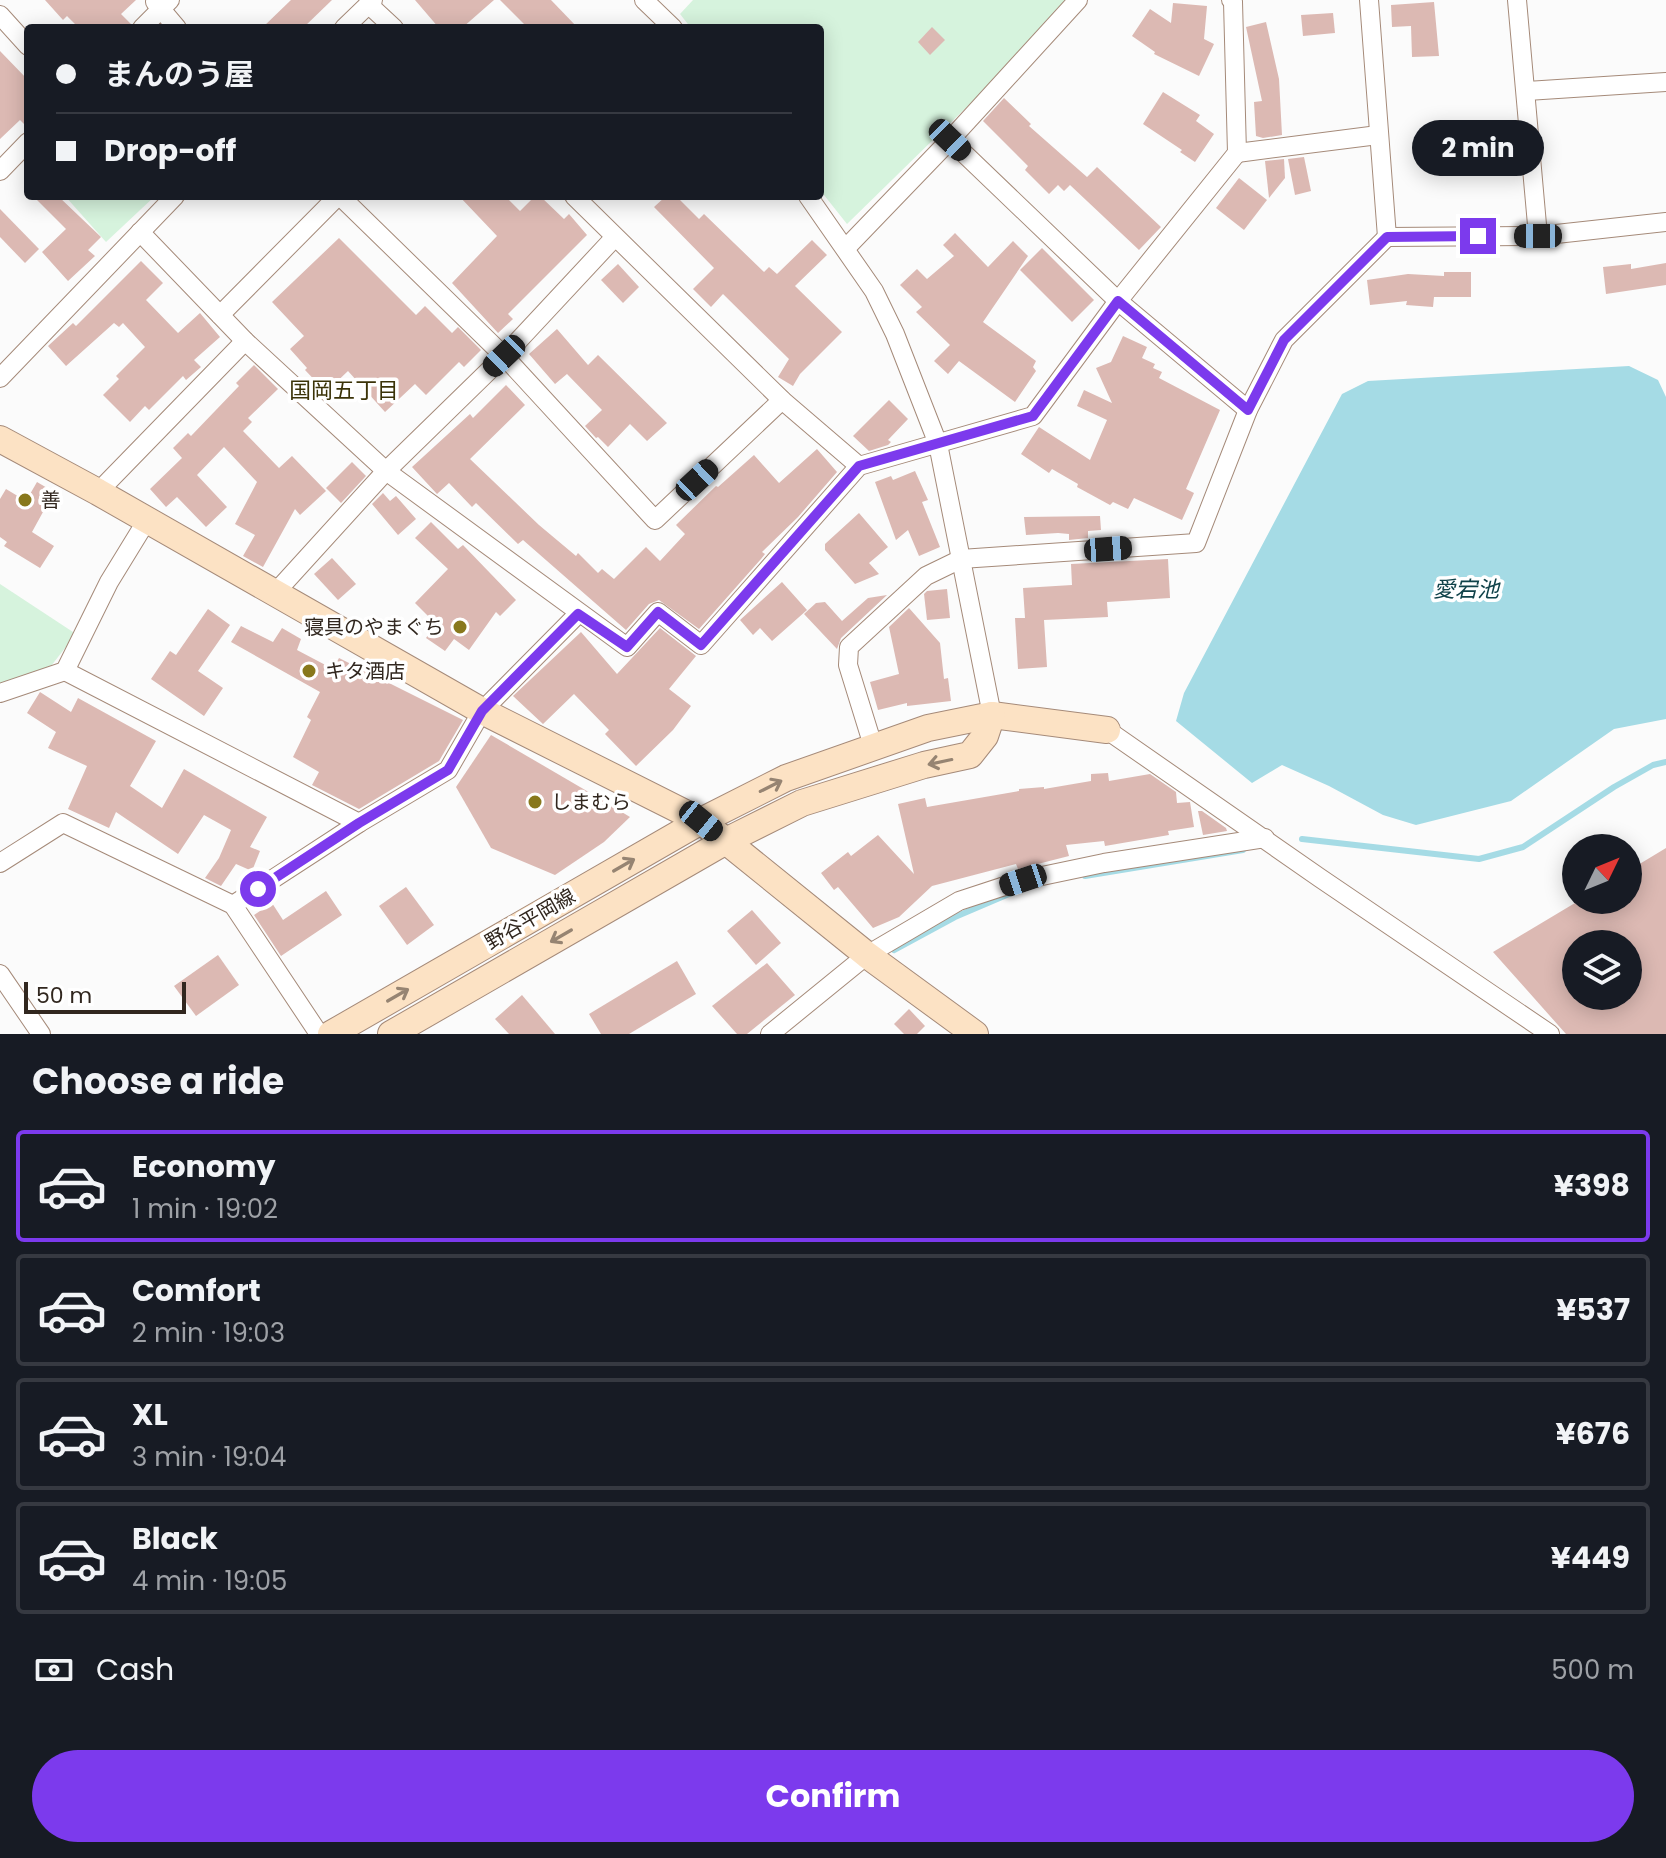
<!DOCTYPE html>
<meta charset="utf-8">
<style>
:root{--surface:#171b24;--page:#242831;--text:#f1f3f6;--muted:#9ea1a6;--line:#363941;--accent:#7c3aed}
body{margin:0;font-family:Poppins,"Noto Sans JP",sans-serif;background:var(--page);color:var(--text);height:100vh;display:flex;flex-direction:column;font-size:30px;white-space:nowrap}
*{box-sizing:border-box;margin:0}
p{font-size:26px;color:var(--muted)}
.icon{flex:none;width:44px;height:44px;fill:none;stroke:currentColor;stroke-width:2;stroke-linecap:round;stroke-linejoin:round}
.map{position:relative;height:1034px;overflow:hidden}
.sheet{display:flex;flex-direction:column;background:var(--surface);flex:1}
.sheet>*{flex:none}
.banner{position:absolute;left:24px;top:24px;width:800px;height:176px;border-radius:8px;box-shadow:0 4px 20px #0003;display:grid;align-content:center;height:176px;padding:0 32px;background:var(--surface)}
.needle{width:52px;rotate:47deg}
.tools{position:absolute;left:1562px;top:834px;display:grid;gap:16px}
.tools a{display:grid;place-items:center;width:80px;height:80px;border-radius:50%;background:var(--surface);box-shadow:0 4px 20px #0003;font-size:40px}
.scale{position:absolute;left:24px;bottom:20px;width:162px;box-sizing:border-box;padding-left:8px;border:4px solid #31271f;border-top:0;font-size:22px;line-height:28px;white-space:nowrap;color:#31271f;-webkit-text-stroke:6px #fff;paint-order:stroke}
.end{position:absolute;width:36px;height:36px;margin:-18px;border:10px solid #7c3aed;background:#fff;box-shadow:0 0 0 4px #fff}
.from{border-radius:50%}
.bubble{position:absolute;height:56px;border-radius:28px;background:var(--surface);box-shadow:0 4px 20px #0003;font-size:26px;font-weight:700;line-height:56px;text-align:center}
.car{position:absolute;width:24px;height:48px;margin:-24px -12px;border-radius:10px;box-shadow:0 0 6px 2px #0007;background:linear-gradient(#222 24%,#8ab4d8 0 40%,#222 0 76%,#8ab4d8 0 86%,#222 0)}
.banner b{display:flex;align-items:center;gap:28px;height:76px;font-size:30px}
.banner b+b{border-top:2px solid var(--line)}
.banner i{width:20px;height:20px;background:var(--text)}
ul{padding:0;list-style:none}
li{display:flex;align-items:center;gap:24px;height:112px;margin:0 16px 12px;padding:0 16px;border:4px solid var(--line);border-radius:8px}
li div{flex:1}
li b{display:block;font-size:30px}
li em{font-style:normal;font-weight:700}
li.selected{border-color:var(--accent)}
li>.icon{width:72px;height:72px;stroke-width:1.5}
h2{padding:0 32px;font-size:36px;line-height:96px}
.pay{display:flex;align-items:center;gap:20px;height:88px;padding:0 32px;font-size:30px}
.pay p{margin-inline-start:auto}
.primary-button{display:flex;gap:16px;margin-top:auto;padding:16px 32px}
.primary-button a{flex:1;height:92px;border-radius:48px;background:var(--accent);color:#fff;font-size:32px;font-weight:700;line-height:92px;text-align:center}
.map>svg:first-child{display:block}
.green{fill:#d6f3dd}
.water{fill:#a5dbe5}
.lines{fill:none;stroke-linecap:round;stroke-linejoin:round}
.stream{stroke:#a5dbe5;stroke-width:6}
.building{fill:#dcb9b3;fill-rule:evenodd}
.street-casing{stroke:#a58a79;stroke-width:20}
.secondary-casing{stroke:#a58a79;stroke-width:28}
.street{stroke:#fff;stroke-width:18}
.secondary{stroke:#fce2c4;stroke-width:26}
.oneway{stroke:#968472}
.route{stroke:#7c3aed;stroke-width:10}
.poi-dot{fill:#88781c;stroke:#fff;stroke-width:3}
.labels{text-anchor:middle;stroke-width:7;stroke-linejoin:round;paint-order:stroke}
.poi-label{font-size:20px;fill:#31271f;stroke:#fff;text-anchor:start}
.street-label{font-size:20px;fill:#31271f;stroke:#fff}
.neighbourhood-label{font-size:22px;fill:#3b3308;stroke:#fff}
.water-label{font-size:22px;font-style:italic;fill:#104249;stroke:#fff}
</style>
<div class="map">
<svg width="1666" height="1034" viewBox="0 0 1666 1034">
<rect width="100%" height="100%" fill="#fbfbfb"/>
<g class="green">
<path d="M 693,0 L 1076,0 L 847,224 L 820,190 L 820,28 L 691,28 L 680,14 Z"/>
<path d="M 65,196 L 155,196 L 106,242 Z"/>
<path d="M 0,584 L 76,634 L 51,666 L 0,685 Z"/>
</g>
<path class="water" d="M 1629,366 L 1658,380 L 1666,397 L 1666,719 L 1614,729 L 1511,801 L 1416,825 L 1383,815 L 1329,786 L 1282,765 L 1252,783 L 1176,721 L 1184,693 L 1342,394 L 1368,381 Z"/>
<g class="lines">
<g class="stream">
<path d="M 1302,839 L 1479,859 L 1523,847 L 1614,787 L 1653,765 L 1666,762"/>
<path d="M 1085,876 L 1243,850"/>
<path d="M 894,950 L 955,917 L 1016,891"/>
</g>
</g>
<g class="building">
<path d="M 45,0 L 136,0 L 121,14 L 131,24 L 130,28 L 79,28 L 67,16 L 63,20 Z"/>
<path d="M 291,0 L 332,0 L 303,28 L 262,28 Z"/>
<path d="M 415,0 L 494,0 L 462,28 L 439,28 Z"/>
<path d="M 500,0 L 551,0 L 578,28 L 528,28 Z"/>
<path d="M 1434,2 L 1439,56 L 1412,57 L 1411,26 L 1392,27 L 1391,5 Z"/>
<path d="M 1173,3 L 1207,6 L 1204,39 L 1214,44 L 1199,76 L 1154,54 L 1155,52 L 1132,36 L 1150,9 L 1171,23 Z"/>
<path d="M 1333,13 L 1335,33 L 1303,36 L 1301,15 Z"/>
<path d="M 1266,22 L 1279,79 L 1282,135 L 1263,138 L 1256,136 L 1254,102 L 1262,101 L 1246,27 Z"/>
<path d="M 932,27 L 945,40 L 930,55 L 918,42 Z"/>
<path d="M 0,51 L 28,80 L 28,128 L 20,120 L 0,139 Z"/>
<path d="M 1163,92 L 1200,115 L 1196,121 L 1214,134 L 1195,162 L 1180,152 L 1182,150 L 1143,124 Z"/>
<path d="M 1004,98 L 1031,124 L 1029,126 L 1087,177 L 1097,167 L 1161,227 L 1139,250 L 1070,185 L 1064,191 L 1058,185 L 1049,194 L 1025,170 L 1028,166 L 983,121 Z"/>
<path d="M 1304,157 L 1311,191 L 1295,195 L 1288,159 Z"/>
<path d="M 1284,159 L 1285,178 L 1269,198 L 1265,161 Z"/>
<path d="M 1239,178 L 1267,200 L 1244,230 L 1216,208 Z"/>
<path d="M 33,196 L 58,196 L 101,237 L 88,250 L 95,256 L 68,281 L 42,252 L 66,229 Z"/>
<path d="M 459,196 L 505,196 L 520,211 L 535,196 L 540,196 L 564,219 L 569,214 L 587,235 L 508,314 L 513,319 L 498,333 L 452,283 L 497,236 Z"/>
<path d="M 666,196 L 676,196 L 699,219 L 704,214 L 764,272 L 769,267 L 777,274 L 812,240 L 827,255 L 795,286 L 842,332 L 800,374 L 793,386 L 778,377 L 789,359 L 723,294 L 711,307 L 693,289 L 714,268 L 654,207 Z"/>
<path d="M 0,209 L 39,249 L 25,263 L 0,237 Z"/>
<path d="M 955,233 L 988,267 L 1013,241 L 1028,256 L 983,322 L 1036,361 L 1033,367 L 1036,371 L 1015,402 L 959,361 L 948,374 L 934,361 L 950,345 L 916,312 L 922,307 L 900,285 L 917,269 L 927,279 L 954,256 L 943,245 Z"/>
<path d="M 339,238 L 416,315 L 425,306 L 452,333 L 458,327 L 481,350 L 464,367 L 459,362 L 426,395 L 415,384 L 385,412 L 348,371 L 326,392 L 305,370 L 307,368 L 290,349 L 304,336 L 272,302 Z"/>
<path d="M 1042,248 L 1094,300 L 1072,322 L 1020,270 Z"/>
<path d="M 141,261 L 163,283 L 146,300 L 178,333 L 200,313 L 220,337 L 194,360 L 201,367 L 186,380 L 183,376 L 149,410 L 145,406 L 130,422 L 103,395 L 119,379 L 116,376 L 145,347 L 123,323 L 119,327 L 114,323 L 66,366 L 48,346 L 73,323 L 76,326 Z"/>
<path d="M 1666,263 L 1666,285 L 1606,294 L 1603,267 L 1631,264 L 1631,269 Z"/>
<path d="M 618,264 L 639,287 L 623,303 L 601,280 Z"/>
<path d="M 1444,272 L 1471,272 L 1471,297 L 1434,297 L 1433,307 L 1406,305 L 1407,301 L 1370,305 L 1367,280 L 1408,274 L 1444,276 Z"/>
<path d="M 557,329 L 588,365 L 598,355 L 667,423 L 647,441 L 630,424 L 608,447 L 598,437 L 596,438 L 585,426 L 602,410 L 567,374 L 555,384 L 529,354 Z"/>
<path d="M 1123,336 L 1147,347 L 1142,358 L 1155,364 L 1153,368 L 1162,372 L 1159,378 L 1220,410 L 1186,489 L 1194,493 L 1182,520 L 1134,498 L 1128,509 L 1113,502 L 1110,505 L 1077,487 L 1078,484 L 1052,469 L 1049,473 L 1021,454 L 1039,427 L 1090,460 L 1107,420 L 1077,406 L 1084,390 L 1112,403 L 1096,368 L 1111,362 Z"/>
<path d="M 254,365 L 278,389 L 248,418 L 252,422 L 243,431 L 279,468 L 292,456 L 326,491 L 300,515 L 295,509 L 263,567 L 243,556 L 255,535 L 235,524 L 257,482 L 224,447 L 197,475 L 227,507 L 206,527 L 177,497 L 166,507 L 150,489 L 182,458 L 173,448 L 188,433 L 191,436 L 239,386 L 236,383 Z"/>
<path d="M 506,385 L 525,405 L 470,459 L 539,525 L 576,556 L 578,553 L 598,573 L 602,569 L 614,579 L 646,547 L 660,561 L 685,534 L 676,525 L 716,486 L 718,487 L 754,455 L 779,483 L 817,449 L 837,472 L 798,517 L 762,552 L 765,554 L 761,559 L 699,629 L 659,600 L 649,604 L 626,630 L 523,540 L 518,544 L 476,503 L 472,507 L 449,483 L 437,494 L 412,467 L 470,414 L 473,418 Z"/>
<path d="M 889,400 L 908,419 L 888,440 L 891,442 L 888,445 L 869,451 L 853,436 Z"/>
<path d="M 352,462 L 366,476 L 341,503 L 326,488 Z"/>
<path d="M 915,471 L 928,500 L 922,502 L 940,547 L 919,556 L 908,530 L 896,540 L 875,482 L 891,476 L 893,480 Z"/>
<path d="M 37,482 L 54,492 L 32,532 L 54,546 L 40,568 L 4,546 L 7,542 L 0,537 L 0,499 L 6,489 L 26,501 Z"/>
<path d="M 383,493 L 390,501 L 396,496 L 416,519 L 398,535 L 372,504 Z"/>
<path d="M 859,513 L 888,547 L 869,563 L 879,574 L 855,584 L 825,550 L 825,544 Z"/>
<path d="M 1100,516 L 1101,530 L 1088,531 L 1088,538 L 1069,540 L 1069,534 L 1058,533 L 1026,535 L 1024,517 Z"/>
<path d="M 431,522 L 458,549 L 463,545 L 516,600 L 500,616 L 496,612 L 469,650 L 454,639 L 445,651 L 426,638 L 436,624 L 415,603 L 448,569 L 415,538 Z"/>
<path d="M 332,558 L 356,584 L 338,600 L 314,574 Z"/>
<path d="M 1168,559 L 1170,598 L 1107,602 L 1108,617 L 1044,620 L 1047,667 L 1018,669 L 1015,618 L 1025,618 L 1023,588 L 1072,585 L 1071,564 Z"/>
<path d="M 782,582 L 807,610 L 772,641 L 760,628 L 753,635 L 740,620 Z"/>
<path d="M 947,589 L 950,618 L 927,620 L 924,594 L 927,591 Z"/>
<path d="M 887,595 L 841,638 L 837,649 L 804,614 L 816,603 L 825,602 L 842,621 L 868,598 Z"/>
<path d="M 909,608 L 940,643 L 944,679 L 948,678 L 951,701 L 907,706 L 907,703 L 878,710 L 870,682 L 899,674 L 889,627 Z"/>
<path d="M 208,609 L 230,625 L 198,671 L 223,688 L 204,716 L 151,679 L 170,651 L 176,655 Z"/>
<path d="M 241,626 L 273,642 L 282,628 L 301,639 L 297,650 L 333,669 L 339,658 L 463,720 L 439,761 L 359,809 L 312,785 L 319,772 L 293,757 L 311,720 L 307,717 L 320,692 L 231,642 Z"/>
<path d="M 660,628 L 696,656 L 669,689 L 691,706 L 673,730 L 636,766 L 605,734 L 609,730 L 574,694 L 543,724 L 513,696 L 581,632 L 617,674 Z"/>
<path d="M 40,692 L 71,712 L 78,698 L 156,741 L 130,786 L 162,808 L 184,769 L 267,817 L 250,847 L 260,851 L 252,871 L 236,864 L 221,886 L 205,878 L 219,858 L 231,830 L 204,815 L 178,854 L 116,812 L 109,828 L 68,809 L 87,766 L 48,748 L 56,732 L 27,713 Z"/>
<path d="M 491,735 L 592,794 L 630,817 L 604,842 L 555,875 L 491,848 L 456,787 Z"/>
<path d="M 1108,773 L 1109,781 L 1150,774 L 1176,792 L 1177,803 L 1190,802 L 1194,827 L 1168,831 L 1169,835 L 1105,846 L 1104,841 L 1066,845 L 1069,856 L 1018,869 L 1016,864 L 932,886 L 899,917 L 873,928 L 838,887 L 834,890 L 821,873 L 848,852 L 851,856 L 878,835 L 914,874 L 898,804 L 925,798 L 927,807 L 1019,791 L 1019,789 L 1044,787 L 1044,789 L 1091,781 L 1091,774 Z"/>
<path d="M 1198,811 L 1202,811 L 1226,828 L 1227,831 L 1203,835 Z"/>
<path d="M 1666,848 L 1666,1034 L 1566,1034 L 1493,952 L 1580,900 L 1628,900 L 1628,871 ZM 1576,944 L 1628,944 L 1628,996 L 1576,996 Z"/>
<path d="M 406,887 L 434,925 L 407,945 L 379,906 Z"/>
<path d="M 326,891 L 342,915 L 281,956 L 254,915 L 272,903 L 283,920 Z"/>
<path d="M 752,910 L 781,943 L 756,965 L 727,931 Z"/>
<path d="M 218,955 L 239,985 L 196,1016 L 174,986 Z"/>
<path d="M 677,961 L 696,994 L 629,1034 L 601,1034 L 589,1014 Z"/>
<path d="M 767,963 L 795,995 L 747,1034 L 737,1034 L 712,1006 Z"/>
<path d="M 522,995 L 539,1015 L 555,1034 L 509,1034 L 495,1019 Z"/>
<path d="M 909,1009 L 925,1026 L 917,1034 L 904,1034 L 894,1024 Z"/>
</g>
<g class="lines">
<defs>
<g id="street">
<path d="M 644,0 L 673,28"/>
<path d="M 1369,0 L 1387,237"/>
<path d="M 1517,0 L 1538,236"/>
<path d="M 155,2 L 177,28"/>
<path d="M 368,4 L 394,28"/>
<path d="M 0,15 L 28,46"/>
<path d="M 142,28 L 170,0"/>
<path d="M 344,28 L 373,0"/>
<path d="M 1527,91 L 1666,82"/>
<path d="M 950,140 L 1118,301 L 1248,410"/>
<path d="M 1237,153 L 1378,135"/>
<path d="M 0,171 L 28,142"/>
<path d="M 340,196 L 504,356 L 655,520 L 782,400"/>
<path d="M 574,196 L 782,400 L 859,466"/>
<path d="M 808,196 L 874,291 L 895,334 L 938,444 L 992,715"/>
<path d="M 140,232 L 245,341 L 386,471 L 627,647 L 658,612 L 701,645 L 859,466 L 1033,416 L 1118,301 L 1237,153 L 1233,2 L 1231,0"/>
<path d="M 846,248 L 950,140 L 1078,0"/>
<path d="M 220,315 L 338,196"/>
<path d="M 0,378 L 175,196"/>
<path d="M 98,492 L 245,341"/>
<path d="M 275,593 L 386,471 L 504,356 L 614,238"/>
<path d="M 65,671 L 359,823"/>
<path d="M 0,693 L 65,671 L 109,582 L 147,520"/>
<path d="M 1107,730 L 1320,878 L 1550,1034"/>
<path d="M 874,749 L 848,665 L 849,647 L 926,576 L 961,559 L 1196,543 L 1248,410 L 1284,340 L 1387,237 L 1538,236 L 1666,222"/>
<path d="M 0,863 L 63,823 L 233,905 L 319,1034"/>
<path d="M 233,905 L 359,823 L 448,770 L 482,711 L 578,614"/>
<path d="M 0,974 L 41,1034"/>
<path d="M 770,1034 L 867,955 L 959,901 L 1023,880 L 1104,863 L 1265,838"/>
</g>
<g id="secondary">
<path d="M 0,439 L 98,492 L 482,711 L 701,821 L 867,955 L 975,1034"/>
<path d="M 331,1034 L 701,821 L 786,778 L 928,728 L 992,715 L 1107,730"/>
<path d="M 391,1034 L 726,841 L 802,803 L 924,765 L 970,755 L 985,736 L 992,715"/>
</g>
</defs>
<use href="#street" class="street-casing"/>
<use href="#secondary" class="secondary-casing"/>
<use href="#street" class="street"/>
<use href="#secondary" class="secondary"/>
</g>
<defs><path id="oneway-shaft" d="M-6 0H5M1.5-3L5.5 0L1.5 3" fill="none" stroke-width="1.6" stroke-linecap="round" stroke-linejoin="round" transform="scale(2)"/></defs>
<g class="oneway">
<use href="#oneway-shaft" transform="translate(940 762) rotate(168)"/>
<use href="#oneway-shaft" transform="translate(771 786) rotate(-27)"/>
<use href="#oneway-shaft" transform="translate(624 865) rotate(-30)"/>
<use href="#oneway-shaft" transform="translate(561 936) rotate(150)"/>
<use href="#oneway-shaft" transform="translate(398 995) rotate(-30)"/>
</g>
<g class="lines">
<path class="route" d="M 258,889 L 359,823 L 448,770 L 482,711 L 578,614 L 627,647 L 658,612 L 701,645 L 859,466 L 1033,416 L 1118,301 L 1248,410 L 1284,340 L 1387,237 L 1478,236"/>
</g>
<g class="poi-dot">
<circle cx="25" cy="500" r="8"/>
<circle cx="460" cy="627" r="8"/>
<circle cx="309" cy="671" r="8"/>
<circle cx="535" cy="802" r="8"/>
</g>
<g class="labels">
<g class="poi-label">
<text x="41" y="507">善</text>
<text x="444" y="634" text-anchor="end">寝具のやまぐち</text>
<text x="325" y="678">キタ酒店</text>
<text x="551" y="809">しまむら</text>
</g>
<g class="street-label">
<text transform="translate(530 919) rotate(-30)" y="7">野谷平岡線</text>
</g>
<g class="neighbourhood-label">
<text x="344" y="398">国岡五丁目</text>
</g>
<g class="water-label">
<text x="1466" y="597">愛宕池</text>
</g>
</g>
</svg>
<div class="tools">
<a><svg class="needle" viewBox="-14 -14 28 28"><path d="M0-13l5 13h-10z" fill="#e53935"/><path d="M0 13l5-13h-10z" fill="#9ea1a6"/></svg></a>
<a><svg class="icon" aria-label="layers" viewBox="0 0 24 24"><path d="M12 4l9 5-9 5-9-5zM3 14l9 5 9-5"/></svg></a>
</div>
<div class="scale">50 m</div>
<i class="end from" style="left:258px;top:889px"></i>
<i class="end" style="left:1478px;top:236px"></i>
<div class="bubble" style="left:1412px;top:120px;width:132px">2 min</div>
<i class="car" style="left:950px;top:140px;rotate:134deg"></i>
<i class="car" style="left:1538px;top:236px;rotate:270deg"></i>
<i class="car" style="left:504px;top:356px;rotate:226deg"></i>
<i class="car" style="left:697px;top:480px;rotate:47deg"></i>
<i class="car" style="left:1108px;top:549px;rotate:86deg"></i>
<i class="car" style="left:701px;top:821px;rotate:129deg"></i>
<i class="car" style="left:1023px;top:880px;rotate:252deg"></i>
<div class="banner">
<b><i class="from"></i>まんのう屋</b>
<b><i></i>Drop-off</b>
</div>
</div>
<section class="sheet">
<h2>Choose a ride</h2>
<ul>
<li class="selected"><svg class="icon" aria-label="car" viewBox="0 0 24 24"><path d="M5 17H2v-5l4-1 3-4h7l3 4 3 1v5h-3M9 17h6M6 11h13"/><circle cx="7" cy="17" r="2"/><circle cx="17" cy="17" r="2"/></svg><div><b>Economy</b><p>1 min · 19:02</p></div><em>¥398</em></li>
<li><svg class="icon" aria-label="car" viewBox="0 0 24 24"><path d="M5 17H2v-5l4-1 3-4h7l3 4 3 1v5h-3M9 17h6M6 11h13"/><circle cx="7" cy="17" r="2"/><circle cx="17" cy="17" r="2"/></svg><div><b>Comfort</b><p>2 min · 19:03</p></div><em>¥537</em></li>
<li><svg class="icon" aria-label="car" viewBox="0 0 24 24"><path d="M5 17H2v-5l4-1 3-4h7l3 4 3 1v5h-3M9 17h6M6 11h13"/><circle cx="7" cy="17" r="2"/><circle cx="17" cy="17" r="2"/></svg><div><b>XL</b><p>3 min · 19:04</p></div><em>¥676</em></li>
<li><svg class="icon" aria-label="car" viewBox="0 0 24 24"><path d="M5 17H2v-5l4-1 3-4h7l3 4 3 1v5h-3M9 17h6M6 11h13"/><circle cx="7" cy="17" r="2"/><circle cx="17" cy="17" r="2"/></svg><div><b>Black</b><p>4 min · 19:05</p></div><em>¥449</em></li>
</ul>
<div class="pay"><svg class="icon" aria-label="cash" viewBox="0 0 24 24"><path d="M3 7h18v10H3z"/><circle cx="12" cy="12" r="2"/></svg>Cash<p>500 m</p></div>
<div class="primary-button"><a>Confirm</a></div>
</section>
